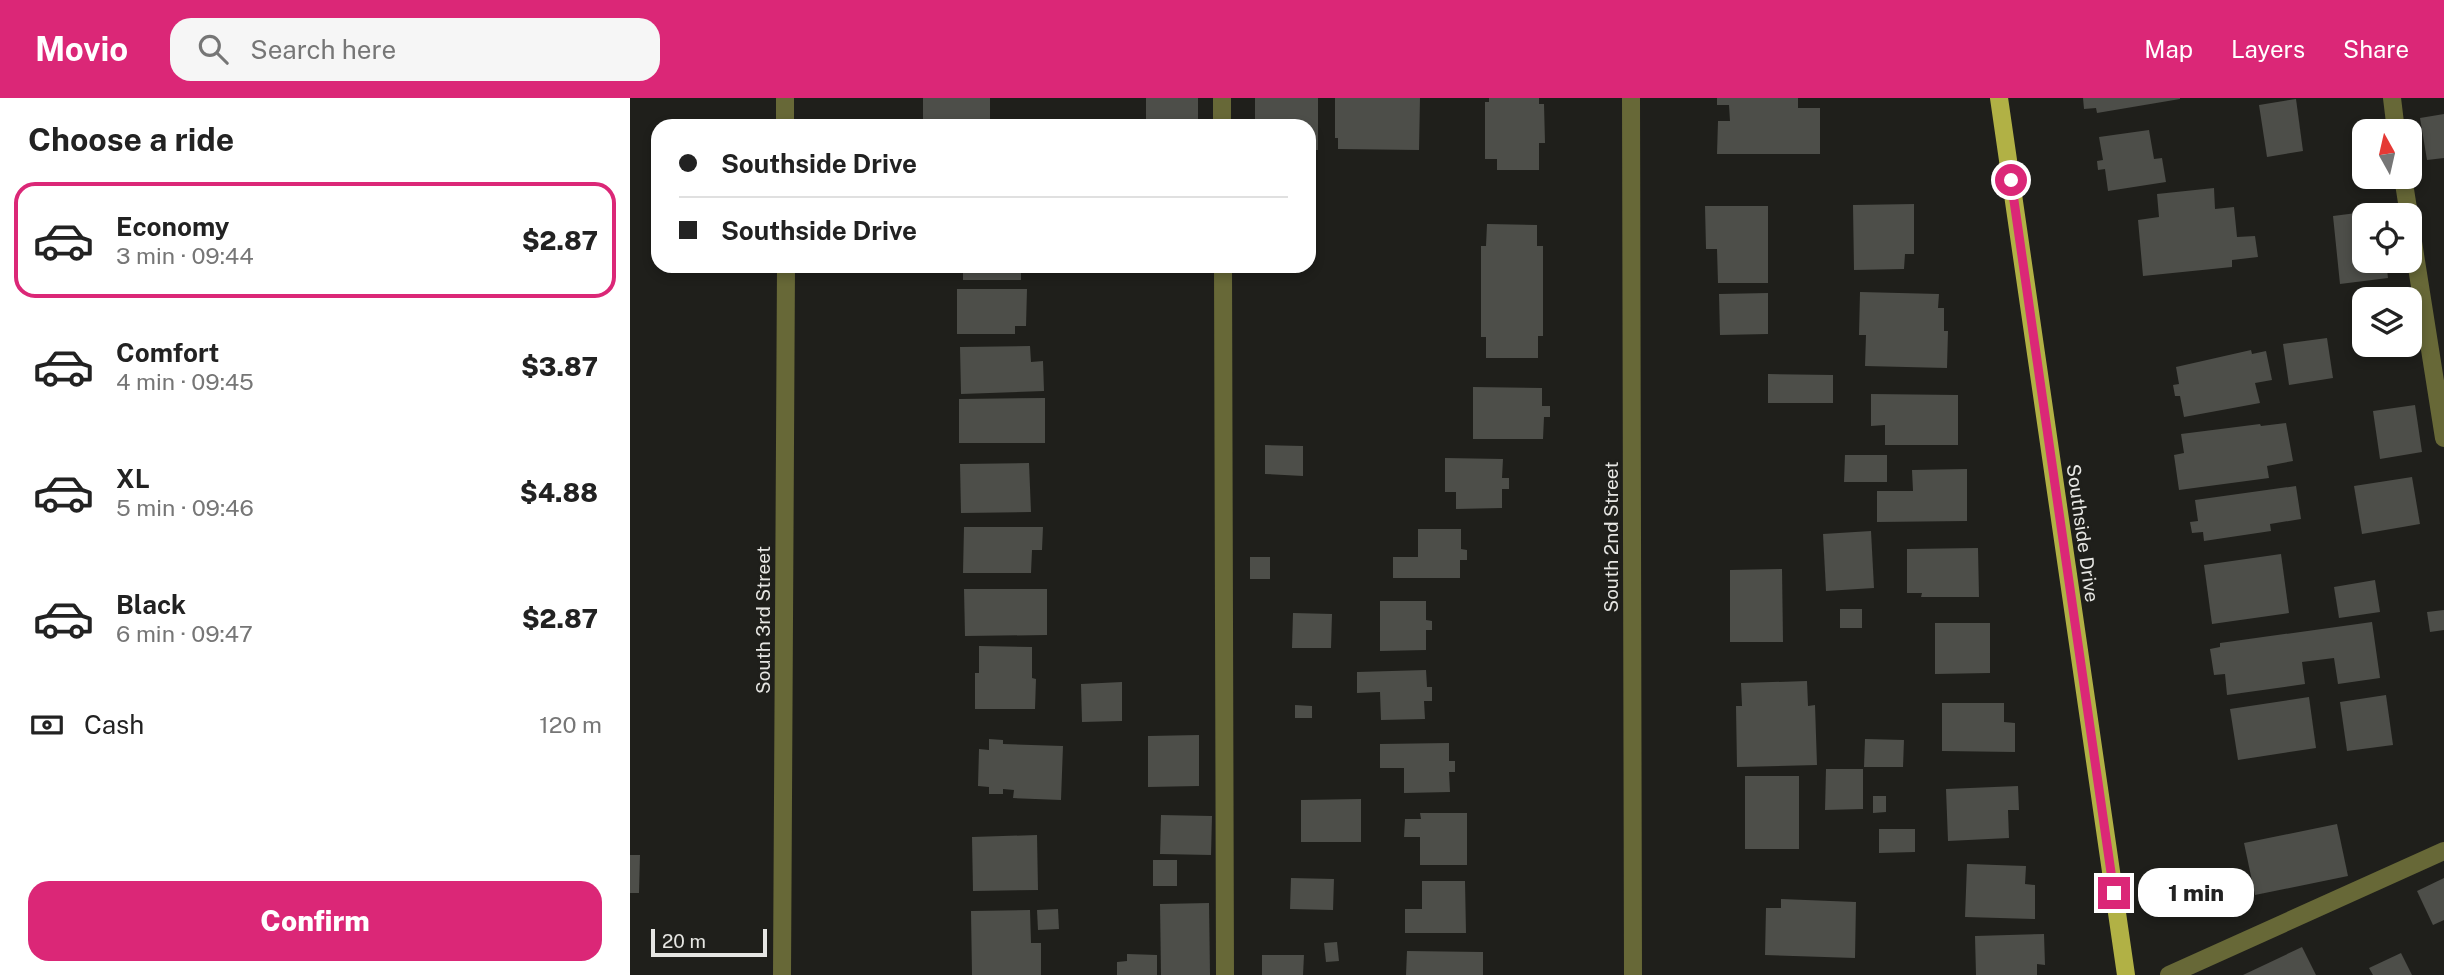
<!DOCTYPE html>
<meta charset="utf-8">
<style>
:root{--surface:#fff;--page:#f6f6f6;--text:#222;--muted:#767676;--line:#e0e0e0;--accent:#db2777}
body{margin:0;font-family:"Public Sans",sans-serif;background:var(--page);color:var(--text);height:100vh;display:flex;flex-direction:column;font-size:26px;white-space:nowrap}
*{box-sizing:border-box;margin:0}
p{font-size:23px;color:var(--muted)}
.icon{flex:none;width:38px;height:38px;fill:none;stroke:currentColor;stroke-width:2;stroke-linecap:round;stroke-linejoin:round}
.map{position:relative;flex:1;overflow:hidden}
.drawer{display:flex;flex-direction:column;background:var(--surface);width:630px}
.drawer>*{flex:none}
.top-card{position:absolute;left:21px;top:21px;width:665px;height:154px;border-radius:21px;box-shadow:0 4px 10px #0003;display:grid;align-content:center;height:154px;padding:0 28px;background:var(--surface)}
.needle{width:46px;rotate:352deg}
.fabs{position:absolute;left:1722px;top:21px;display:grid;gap:14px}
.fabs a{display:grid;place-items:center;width:70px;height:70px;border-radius:14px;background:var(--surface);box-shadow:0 4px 10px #0003;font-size:35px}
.scale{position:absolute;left:21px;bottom:18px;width:116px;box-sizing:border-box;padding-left:7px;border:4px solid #e6e6e3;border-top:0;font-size:19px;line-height:24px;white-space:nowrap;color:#e6e6e3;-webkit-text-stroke:5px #1f1f1b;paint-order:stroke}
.end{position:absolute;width:32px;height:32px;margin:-16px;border:9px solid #db2777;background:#fff;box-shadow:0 0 0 4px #fff}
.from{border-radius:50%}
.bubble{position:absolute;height:49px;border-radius:21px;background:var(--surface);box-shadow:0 4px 10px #0003;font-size:23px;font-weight:800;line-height:49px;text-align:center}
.top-card b{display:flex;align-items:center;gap:24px;height:66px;font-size:26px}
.top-card b+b{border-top:2px solid var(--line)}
.top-card i{width:18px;height:18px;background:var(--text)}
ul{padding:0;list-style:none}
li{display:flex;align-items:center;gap:21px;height:116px;margin:0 14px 10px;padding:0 14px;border:4px solid transparent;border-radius:21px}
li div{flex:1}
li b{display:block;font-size:26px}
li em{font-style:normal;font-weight:800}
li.active{border-color:var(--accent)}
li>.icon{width:63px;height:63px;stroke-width:1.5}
h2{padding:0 28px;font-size:32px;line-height:84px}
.pay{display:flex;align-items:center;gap:18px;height:77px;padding:0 28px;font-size:26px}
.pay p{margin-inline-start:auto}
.cta{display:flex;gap:14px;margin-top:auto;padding:14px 28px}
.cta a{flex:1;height:80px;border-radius:21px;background:var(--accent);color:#fff;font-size:28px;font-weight:800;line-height:80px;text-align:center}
header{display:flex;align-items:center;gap:42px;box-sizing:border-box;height:98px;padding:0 35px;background:var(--accent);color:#fff}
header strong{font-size:33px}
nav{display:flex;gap:38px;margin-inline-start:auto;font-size:24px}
.search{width:490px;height:63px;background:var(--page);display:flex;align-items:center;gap:18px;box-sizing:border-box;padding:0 24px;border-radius:21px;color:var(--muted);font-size:26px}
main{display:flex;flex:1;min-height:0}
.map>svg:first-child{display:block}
.building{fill:#4d4e49}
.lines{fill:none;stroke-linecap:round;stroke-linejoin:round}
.minor{stroke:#676837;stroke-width:18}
.major{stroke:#b1b145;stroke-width:18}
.route{stroke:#db2777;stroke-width:9}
.labels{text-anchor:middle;stroke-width:5;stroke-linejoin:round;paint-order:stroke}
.street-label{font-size:19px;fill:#e6e6e3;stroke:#1f1f1b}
</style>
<header>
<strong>Movio</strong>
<div class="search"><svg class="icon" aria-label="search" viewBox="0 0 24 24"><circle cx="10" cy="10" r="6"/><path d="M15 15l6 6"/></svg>Search here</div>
<nav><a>Map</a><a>Layers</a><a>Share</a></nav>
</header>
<main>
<section class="drawer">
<h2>Choose a ride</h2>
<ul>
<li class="active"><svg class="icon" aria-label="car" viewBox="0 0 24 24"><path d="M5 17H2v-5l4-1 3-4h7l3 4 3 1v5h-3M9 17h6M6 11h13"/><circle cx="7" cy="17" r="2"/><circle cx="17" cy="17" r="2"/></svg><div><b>Economy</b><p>3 min · 09:44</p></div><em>$2.87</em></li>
<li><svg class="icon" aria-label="car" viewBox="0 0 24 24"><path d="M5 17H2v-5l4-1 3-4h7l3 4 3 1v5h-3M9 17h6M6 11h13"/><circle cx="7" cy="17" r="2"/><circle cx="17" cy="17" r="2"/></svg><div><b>Comfort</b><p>4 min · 09:45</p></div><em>$3.87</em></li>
<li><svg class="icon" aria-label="car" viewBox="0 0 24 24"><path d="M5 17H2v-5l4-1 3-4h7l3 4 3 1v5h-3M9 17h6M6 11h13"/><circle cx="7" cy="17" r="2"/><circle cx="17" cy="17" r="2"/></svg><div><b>XL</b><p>5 min · 09:46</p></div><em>$4.88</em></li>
<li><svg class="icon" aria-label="car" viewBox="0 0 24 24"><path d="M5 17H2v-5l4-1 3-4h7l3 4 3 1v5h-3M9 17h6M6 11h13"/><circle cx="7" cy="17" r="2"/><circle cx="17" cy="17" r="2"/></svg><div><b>Black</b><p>6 min · 09:47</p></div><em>$2.87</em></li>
</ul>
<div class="pay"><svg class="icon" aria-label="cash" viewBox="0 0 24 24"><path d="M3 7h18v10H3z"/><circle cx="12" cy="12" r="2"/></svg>Cash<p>120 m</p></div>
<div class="cta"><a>Confirm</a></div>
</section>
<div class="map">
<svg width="1814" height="877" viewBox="0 0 1814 877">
<rect width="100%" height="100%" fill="#1f1f1b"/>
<g class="building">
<rect x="293" y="0" width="67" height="28"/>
<rect x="516" y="0" width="52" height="28"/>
<path d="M 625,0 L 688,0 L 688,52 L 679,52 L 679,28 L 625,28 Z"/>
<path d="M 705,0 L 790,0 L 789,52 L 708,51 L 708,40 L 705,40 Z"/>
<path d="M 859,0 L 909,0 L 909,6 L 914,6 L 915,45 L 909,45 L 909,72 L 867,72 L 867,61 L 855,61 L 855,4 L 859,4 Z"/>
<path d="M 1087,0 L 1168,0 L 1168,10 L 1190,10 L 1190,56 L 1087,56 L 1088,23 L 1100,23 L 1099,7 L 1087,7 Z"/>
<path d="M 1453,0 L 1550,0 L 1550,1 L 1467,15 L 1466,10 L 1454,11 Z"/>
<path d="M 1666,1 L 1673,53 L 1637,59 L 1629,7 Z"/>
<path d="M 1814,16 L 1814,60 L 1797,62 L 1790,20 Z"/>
<path d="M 1519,32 L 1524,61 L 1532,60 L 1536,84 L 1478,93 L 1475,71 L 1468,72 L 1467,63 L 1473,62 L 1469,39 Z"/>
<path d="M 1584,90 L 1585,111 L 1604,109 L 1607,139 L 1625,138 L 1628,159 L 1602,162 L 1602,169 L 1513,178 L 1508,122 L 1529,119 L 1527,96 Z"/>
<path d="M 1284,106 L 1284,156 L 1275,156 L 1274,171 L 1224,172 L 1223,107 Z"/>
<path d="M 1075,108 L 1138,108 L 1138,185 L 1088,185 L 1087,151 L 1076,151 Z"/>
<path d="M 1750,112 L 1751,117 L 1734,117 L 1734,163 L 1756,163 L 1758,180 L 1710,186 L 1703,118 Z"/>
<path d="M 857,126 L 907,127 L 907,148 L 913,148 L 913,238 L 908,238 L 908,260 L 856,260 L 856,239 L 851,239 L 851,148 L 856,148 Z"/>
<rect x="333" y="168" width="58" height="14"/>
<path d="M 327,191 L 397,191 L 396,228 L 385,228 L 385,236 L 327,236 Z"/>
<path d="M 1230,194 L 1309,196 L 1308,210 L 1314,210 L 1314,233 L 1318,233 L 1317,270 L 1235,268 L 1236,237 L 1229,237 Z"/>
<path d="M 1138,195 L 1138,236 L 1090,237 L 1089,196 Z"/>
<path d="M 1697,240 L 1703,280 L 1659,287 L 1653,246 Z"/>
<path d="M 400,248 L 401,264 L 413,263 L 414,293 L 331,296 L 330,249 Z"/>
<path d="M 1621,252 L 1622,256 L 1636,253 L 1642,282 L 1625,285 L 1630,305 L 1554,319 L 1550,298 L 1545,298 L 1543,287 L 1549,286 L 1546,269 Z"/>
<path d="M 1138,276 L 1203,277 L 1203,305 L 1138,305 Z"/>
<path d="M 843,289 L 912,290 L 912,308 L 920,308 L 920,319 L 914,319 L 913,341 L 843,341 Z"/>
<path d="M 1241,296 L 1328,297 L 1328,347 L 1255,347 L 1255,327 L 1241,328 Z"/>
<path d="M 415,300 L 415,345 L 329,345 L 329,301 Z"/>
<path d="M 1785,307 L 1792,354 L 1750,361 L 1743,313 Z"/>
<path d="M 1656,325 L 1663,363 L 1637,368 L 1639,380 L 1549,392 L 1544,357 L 1554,355 L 1551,336 L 1630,326 L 1631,328 Z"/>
<path d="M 635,347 L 673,348 L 673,378 L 635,376 Z"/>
<path d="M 1215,357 L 1257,357 L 1257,384 L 1214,384 Z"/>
<path d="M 815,360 L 873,361 L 872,380 L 879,380 L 879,391 L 872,391 L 872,410 L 826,411 L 826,394 L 815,394 Z"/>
<path d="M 399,365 L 401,414 L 331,415 L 330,366 Z"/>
<path d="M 1337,371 L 1337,423 L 1247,424 L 1247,393 L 1283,393 L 1282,372 Z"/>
<path d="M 1782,379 L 1790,426 L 1732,436 L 1724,388 Z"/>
<path d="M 1666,388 L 1671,421 L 1640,426 L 1641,433 L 1574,443 L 1573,434 L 1562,435 L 1560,424 L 1568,423 L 1565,402 Z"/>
<path d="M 334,429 L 413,429 L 412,452 L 402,452 L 401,475 L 333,475 Z"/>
<path d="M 788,431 L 831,431 L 831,451 L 837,452 L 837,462 L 830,462 L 830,480 L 763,480 L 763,459 L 788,459 Z"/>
<path d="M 1241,433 L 1244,490 L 1196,493 L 1193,436 Z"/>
<path d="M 1348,450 L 1349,499 L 1291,499 L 1292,495 L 1277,495 L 1277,451 Z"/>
<path d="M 1651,456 L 1659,515 L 1582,526 L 1574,467 Z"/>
<rect x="620" y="459" width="20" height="22"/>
<path d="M 1152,471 L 1153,544 L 1100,544 L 1100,472 Z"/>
<path d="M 1745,482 L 1750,514 L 1709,520 L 1704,489 Z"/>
<path d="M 334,491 L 417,491 L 417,537 L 335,538 Z"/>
<path d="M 750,503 L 796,503 L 796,522 L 802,523 L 802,532 L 796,532 L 796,552 L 750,553 Z"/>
<rect x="1210" y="511" width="22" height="19"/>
<path d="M 1814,512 L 1814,532 L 1800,534 L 1797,514 Z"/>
<path d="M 663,515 L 702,516 L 701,550 L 662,550 Z"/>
<path d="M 1742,524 L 1750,580 L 1708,586 L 1704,560 L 1672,564 L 1675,586 L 1597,597 L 1595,576 L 1584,577 L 1580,551 L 1590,549 L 1590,545 Z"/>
<path d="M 1305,525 L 1360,525 L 1360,575 L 1305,576 Z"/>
<path d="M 349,548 L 402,549 L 402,580 L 406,581 L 405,611 L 345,611 L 345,575 L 349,575 Z"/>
<path d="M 796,572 L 797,589 L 802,589 L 802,603 L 794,603 L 795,621 L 751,622 L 750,594 L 727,595 L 727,574 Z"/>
<path d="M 1177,583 L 1178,608 L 1185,607 L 1187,667 L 1107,669 L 1106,608 L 1112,608 L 1111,585 Z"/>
<path d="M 492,584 L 492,623 L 452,624 L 451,586 Z"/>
<path d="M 1756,597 L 1763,647 L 1717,653 L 1710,604 Z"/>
<path d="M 1679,599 L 1686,650 L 1608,662 L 1600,611 Z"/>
<path d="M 1312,605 L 1374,605 L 1374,624 L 1385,625 L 1385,654 L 1312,653 Z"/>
<path d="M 665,607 L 682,608 L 682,620 L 665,620 Z"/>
<path d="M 569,637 L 569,688 L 518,689 L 518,638 Z"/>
<path d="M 359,641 L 373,642 L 373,646 L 433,648 L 431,702 L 383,700 L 384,692 L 373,691 L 373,696 L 359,696 L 359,689 L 348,688 L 349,651 L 359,652 Z"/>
<path d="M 1235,641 L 1274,642 L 1273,669 L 1234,669 Z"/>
<path d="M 819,645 L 819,663 L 825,663 L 825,674 L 819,674 L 820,694 L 774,695 L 774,670 L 750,670 L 750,646 Z"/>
<path d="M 1196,671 L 1233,671 L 1233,711 L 1195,712 Z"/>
<rect x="1115" y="678" width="54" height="73"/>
<path d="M 1388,688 L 1389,712 L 1378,712 L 1379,740 L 1318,743 L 1316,691 Z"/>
<path d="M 1243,698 L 1256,698 L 1256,714 L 1243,715 Z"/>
<path d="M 731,701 L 731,744 L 671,744 L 671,702 Z"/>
<path d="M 790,715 L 837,715 L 837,767 L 790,767 L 790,739 L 774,739 L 775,721 L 791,721 Z"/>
<path d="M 531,717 L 582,718 L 581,757 L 530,756 Z"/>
<path d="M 1707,726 L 1718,778 L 1625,797 L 1614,745 Z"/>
<path d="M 1249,731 L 1285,731 L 1285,754 L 1249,755 Z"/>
<path d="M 407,737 L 408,792 L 343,793 L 342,739 Z"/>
<path d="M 0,757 L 10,757 L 9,795 L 0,795 Z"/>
<rect x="523" y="762" width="24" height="26"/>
<path d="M 1337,766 L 1396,768 L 1395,786 L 1405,787 L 1405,821 L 1335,819 Z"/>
<path d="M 661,780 L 704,781 L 703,812 L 660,811 Z"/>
<path d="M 1814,780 L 1814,822 L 1803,827 L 1787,793 Z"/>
<path d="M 792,783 L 835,783 L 836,835 L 775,835 L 775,811 L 792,811 Z"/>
<path d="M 1151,801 L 1226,804 L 1225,860 L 1135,857 L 1136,810 L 1151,810 Z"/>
<path d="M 579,805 L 580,877 L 531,877 L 530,806 Z"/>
<path d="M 428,811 L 429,831 L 408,832 L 407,812 Z"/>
<path d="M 400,812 L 401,845 L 411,845 L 411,877 L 342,877 L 341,813 Z"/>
<path d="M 1414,836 L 1415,867 L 1407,866 L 1407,877 L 1346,877 L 1345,838 Z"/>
<path d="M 707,844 L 709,863 L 696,864 L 694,845 Z"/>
<path d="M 1672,849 L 1686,877 L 1613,877 Z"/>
<path d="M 777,853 L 853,854 L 853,877 L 776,877 Z"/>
<path d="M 1771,855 L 1782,877 L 1743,877 L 1739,870 Z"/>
<path d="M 497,856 L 527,857 L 527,877 L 487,877 L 487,864 L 497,863 Z"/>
<path d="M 632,857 L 674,857 L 673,877 L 632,877 Z"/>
</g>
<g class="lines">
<g class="minor">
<path d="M 155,0 L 155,28"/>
<path d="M 592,0 L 592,28"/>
<path d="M 1001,0 L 1003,877"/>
<path d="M 1762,0 L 1766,33"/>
<path d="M 1773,79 L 1779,117"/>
<path d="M 1780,125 L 1814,340"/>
<path d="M 593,168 L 595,877"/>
<path d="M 152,877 L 156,168"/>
<path d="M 1539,877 L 1814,753"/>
</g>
<path class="major" d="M 1369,0 L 1496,877"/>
</g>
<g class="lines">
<path class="route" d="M 1381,82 L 1484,795"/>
</g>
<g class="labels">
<g class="street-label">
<text transform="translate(1453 435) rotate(82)" y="7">Southside Drive</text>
<text transform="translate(981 439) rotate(-90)" y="7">South 2nd Street</text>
<text transform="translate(133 522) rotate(-90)" y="7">South 3rd Street</text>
</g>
</g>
</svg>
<div class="fabs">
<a><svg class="needle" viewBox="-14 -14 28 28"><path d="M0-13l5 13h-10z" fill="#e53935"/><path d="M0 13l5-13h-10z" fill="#767676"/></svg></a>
<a><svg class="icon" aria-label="locate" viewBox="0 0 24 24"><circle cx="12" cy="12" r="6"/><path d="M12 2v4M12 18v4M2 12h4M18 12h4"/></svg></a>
<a><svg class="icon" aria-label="layers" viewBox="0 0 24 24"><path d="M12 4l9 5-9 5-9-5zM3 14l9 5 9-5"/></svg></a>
</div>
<div class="scale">20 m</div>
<i class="end from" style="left:1381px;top:82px"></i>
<i class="end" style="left:1484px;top:795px"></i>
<div class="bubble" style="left:1508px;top:770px;width:116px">1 min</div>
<div class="top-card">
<b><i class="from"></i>Southside Drive</b>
<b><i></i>Southside Drive</b>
</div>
</div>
</main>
